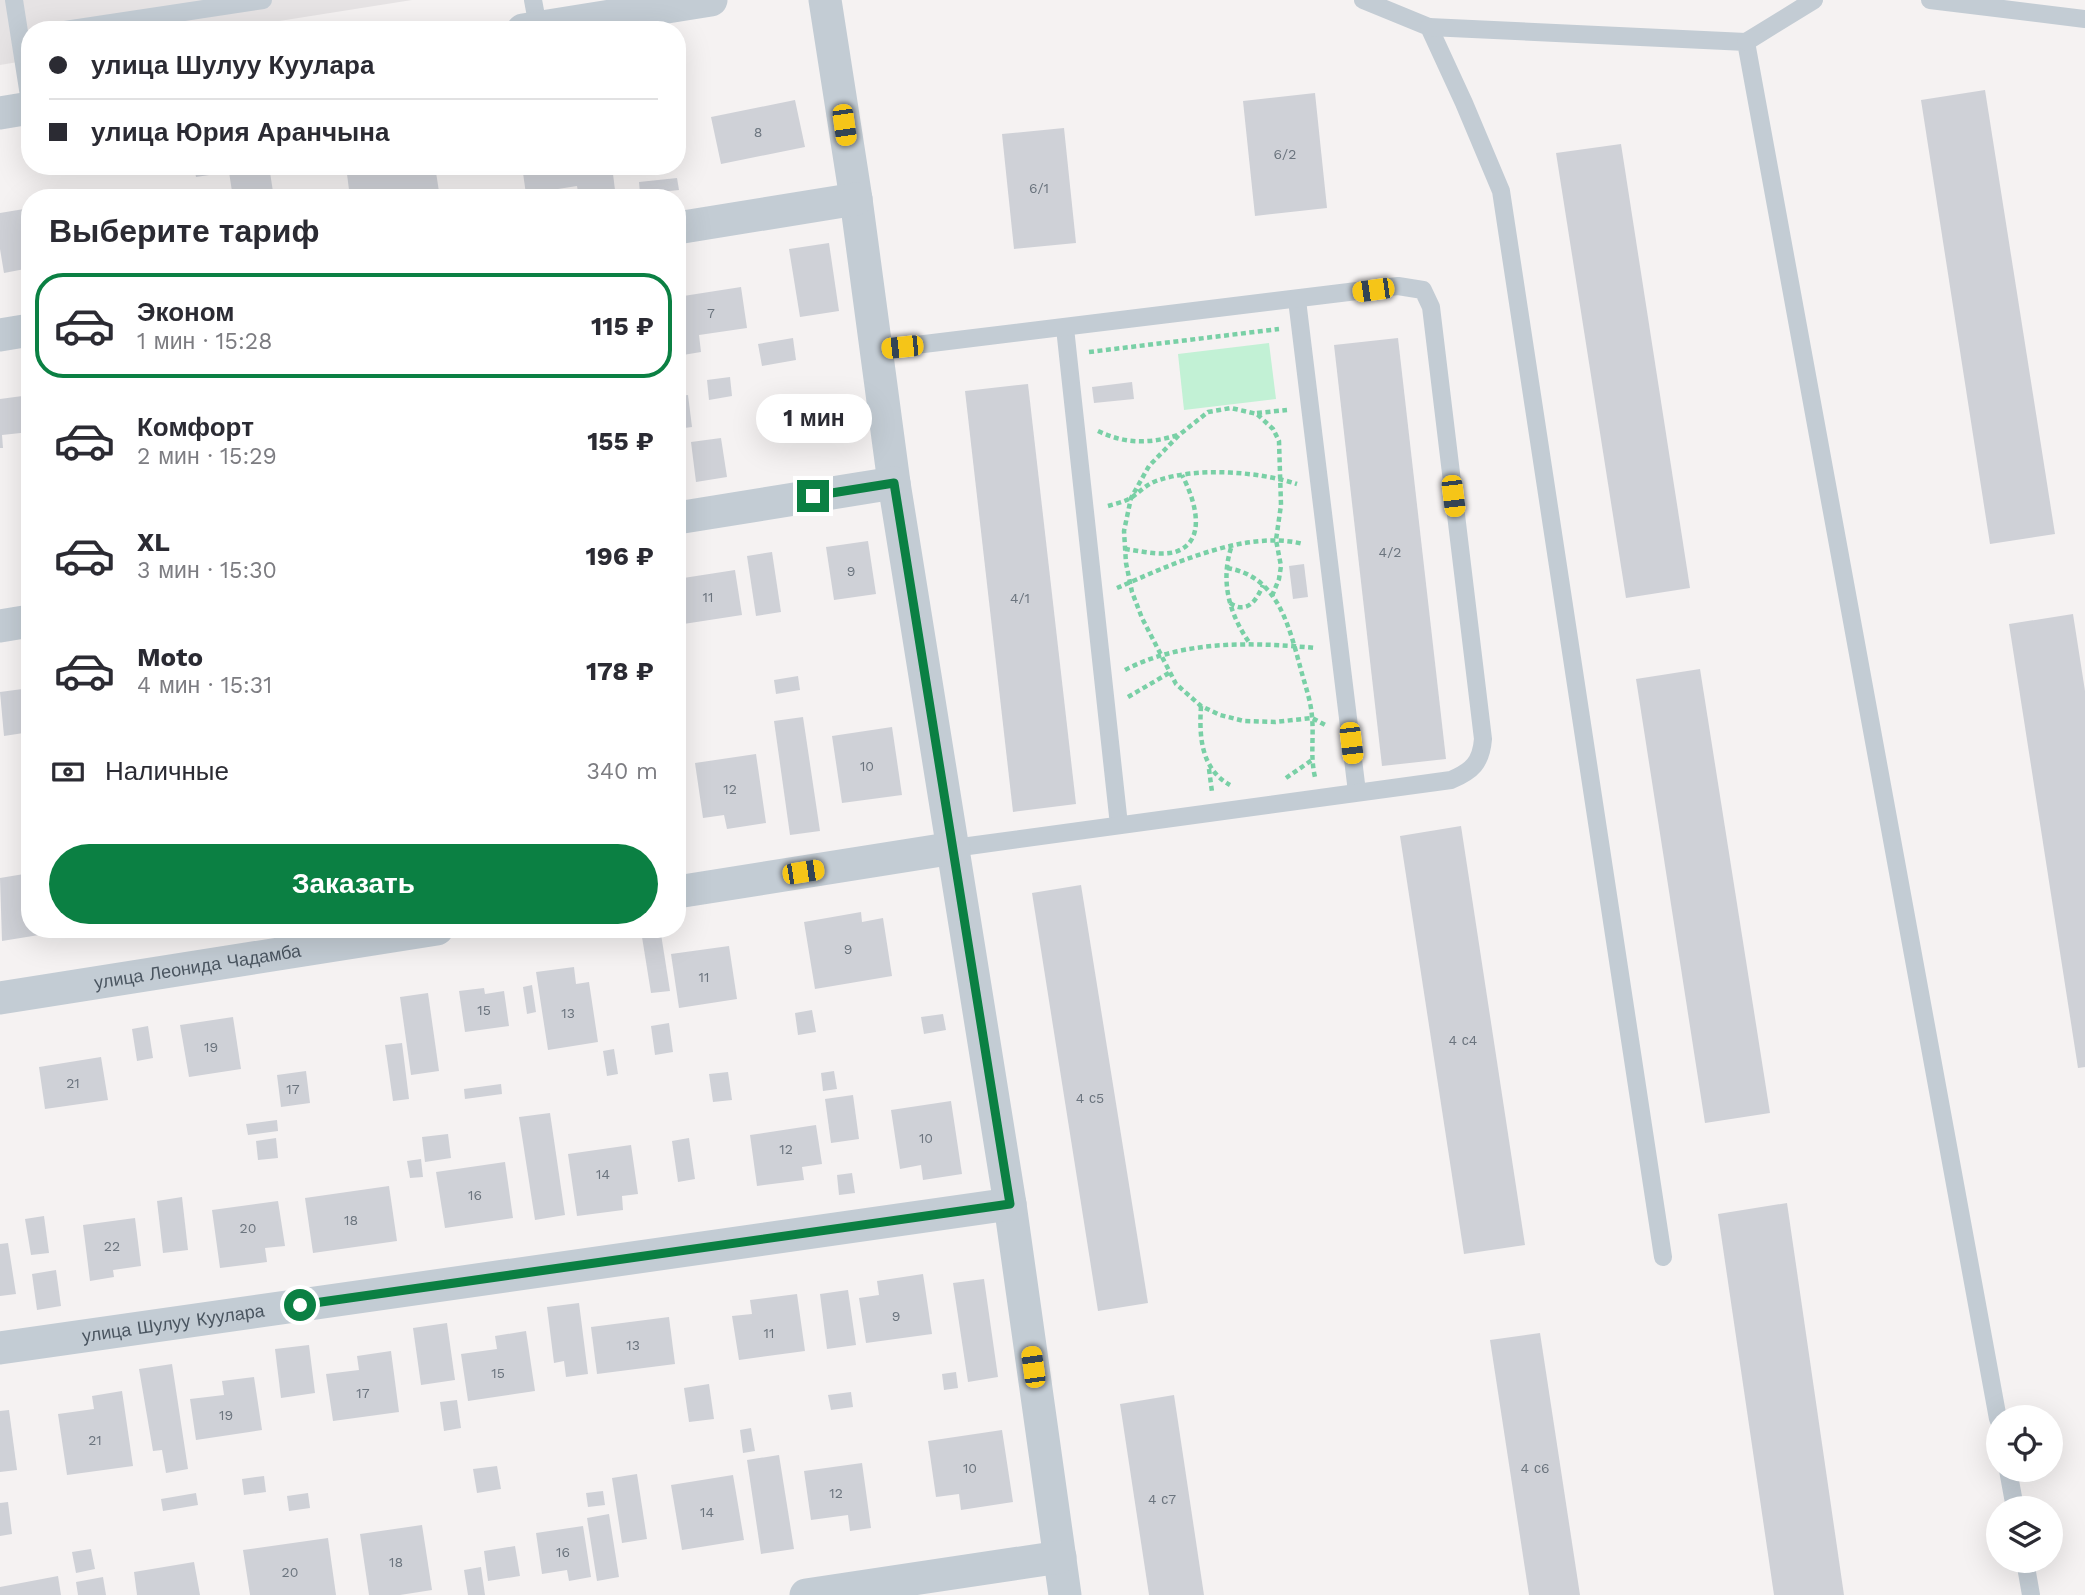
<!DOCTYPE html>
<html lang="ru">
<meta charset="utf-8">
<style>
:root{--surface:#fff;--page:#f2f2f3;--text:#2b2b33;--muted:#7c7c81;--line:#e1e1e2;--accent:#0b8043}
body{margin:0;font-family:"Work Sans",sans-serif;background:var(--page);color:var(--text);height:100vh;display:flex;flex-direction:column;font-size:26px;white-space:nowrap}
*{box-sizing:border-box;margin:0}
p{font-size:23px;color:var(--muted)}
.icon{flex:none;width:38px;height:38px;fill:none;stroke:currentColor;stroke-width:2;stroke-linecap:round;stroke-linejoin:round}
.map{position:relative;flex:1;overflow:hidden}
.details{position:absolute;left:21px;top:189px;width:665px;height:749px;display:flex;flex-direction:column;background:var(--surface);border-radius:28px;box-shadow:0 7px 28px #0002}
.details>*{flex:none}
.hud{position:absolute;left:21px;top:21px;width:665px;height:154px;border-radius:28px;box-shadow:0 7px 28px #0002;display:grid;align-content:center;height:154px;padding:0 28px;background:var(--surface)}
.fabs{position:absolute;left:1986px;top:1405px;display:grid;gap:14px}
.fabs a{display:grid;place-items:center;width:77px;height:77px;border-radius:50%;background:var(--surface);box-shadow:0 7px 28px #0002;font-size:35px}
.end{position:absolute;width:32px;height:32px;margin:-16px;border:9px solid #0b8043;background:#fff;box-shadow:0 0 0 4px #fff}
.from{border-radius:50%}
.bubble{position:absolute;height:49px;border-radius:24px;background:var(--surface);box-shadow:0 7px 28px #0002;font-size:23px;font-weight:700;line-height:49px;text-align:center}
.car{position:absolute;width:21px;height:42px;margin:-21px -10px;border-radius:9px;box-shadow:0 0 5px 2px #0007;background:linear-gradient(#f5c518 24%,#345 0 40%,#f5c518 0 76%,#345 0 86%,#f5c518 0)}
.hud b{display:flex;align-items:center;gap:24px;height:66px;font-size:26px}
.hud b+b{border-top:2px solid var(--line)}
.hud i{width:18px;height:18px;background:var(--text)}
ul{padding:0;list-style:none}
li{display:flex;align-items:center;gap:21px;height:105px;margin:0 14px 10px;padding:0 14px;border:4px solid transparent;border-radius:28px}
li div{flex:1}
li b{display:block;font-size:26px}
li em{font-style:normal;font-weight:700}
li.on{border-color:var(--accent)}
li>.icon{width:63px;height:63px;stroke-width:1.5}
h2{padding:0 28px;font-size:32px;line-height:84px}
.pay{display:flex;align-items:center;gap:18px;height:77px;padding:0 28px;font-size:26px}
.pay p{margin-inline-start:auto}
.primary-button{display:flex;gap:14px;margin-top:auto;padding:14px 28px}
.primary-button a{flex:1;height:80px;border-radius:42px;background:var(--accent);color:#fff;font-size:28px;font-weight:700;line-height:80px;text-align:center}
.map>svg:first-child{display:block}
.education{fill:#e6e3e4}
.green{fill:#c2f1d5}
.building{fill:#cfd1d7}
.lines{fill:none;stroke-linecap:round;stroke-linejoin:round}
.path{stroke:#79d0a6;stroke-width:4.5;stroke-dasharray:5 3.5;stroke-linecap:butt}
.service{stroke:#c3ccd4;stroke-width:18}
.minor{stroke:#c3ccd4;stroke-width:33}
.route{stroke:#0b8043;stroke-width:9}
.labels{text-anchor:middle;stroke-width:5;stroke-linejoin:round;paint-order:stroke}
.number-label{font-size:14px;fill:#6b747e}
.street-label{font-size:18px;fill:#4a5560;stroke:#fff}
</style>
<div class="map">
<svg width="2085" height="1595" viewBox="0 0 2085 1595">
<rect width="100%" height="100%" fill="#f5f2f2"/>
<path class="education" d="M 0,0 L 412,0 L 223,30 L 30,30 L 30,60 L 0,65 Z"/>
<path class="green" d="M 1269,343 L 1276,399 L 1184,410 L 1178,354 Z"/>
<g class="building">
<path d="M 1985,90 L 2055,534 L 1990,544 L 1921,100 Z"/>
<path d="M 1315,93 L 1327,208 L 1255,216 L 1243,101 Z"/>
<path d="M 795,100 L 805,147 L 721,164 L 711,117 Z"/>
<path d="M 1064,128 L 1076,243 L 1014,249 L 1002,134 Z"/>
<path d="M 677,143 L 681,163 L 677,163 Z"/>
<path d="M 1621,144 L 1690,588 L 1626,598 L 1556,153 Z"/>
<path d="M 194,166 L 269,166 L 274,198 L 233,198 L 229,172 L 196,177 Z"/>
<path d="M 346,166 L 435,166 L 440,198 L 350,198 Z"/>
<path d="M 522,166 L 612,166 L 616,198 L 579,198 L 577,186 L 526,194 Z"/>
<path d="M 677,178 L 679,190 L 640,194 L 639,182 Z"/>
<path d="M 76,189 L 77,198 L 44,198 L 43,194 Z"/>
<path d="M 30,208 L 30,268 L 4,273 L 0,249 L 0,213 Z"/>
<path d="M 829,243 L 839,311 L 800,317 L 789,249 Z"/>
<path d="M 741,287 L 747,328 L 699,335 L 701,352 L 677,356 L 677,297 Z"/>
<path d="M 793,338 L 796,360 L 762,366 L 758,344 Z"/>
<path d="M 1398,338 L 1446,759 L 1382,766 L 1334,345 Z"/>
<path d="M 730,377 L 732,396 L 709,400 L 707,380 Z"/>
<path d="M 1132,382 L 1134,399 L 1094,403 L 1092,387 Z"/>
<path d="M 1028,384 L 1076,804 L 1013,812 L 965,391 Z"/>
<path d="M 30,395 L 30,432 L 2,435 L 3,448 L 0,448 L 0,399 Z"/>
<path d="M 688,395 L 692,427 L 677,429 L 677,396 Z"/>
<path d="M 805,398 L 809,428 L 767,434 L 763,404 Z"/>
<path d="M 721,438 L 727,477 L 696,482 L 691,442 Z"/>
<path d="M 868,541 L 876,594 L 834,600 L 826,547 Z"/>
<path d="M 772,552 L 781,612 L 756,616 L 747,556 Z"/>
<path d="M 1304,564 L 1308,597 L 1293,599 L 1289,566 Z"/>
<path d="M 735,570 L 742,615 L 677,625 L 677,579 Z"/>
<path d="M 2073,614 L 2085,691 L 2085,1067 L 2078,1068 L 2009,624 Z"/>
<path d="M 1700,669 L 1770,1113 L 1705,1123 L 1636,679 Z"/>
<path d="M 798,676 L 800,690 L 776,694 L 774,680 Z"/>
<path d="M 30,688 L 30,732 L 4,736 L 0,692 Z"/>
<path d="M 803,717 L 820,831 L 790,835 L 774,721 Z"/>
<path d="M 892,727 L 902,795 L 842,803 L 832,736 Z"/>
<path d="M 756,754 L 766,823 L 727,829 L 724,815 L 703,818 L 695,763 Z"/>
<path d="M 1461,826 L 1525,1245 L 1464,1254 L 1400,836 Z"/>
<path d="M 30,873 L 30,929 L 38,929 L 39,935 L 2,941 L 0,878 Z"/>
<path d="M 1081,885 L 1148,1303 L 1098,1311 L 1032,893 Z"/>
<path d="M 861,912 L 862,922 L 883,918 L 892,976 L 815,989 L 804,922 Z"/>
<path d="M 661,934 L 670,991 L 651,993 L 642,937 Z"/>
<path d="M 729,946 L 737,999 L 679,1008 L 671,954 Z"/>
<path d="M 574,967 L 576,984 L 589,982 L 598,1042 L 548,1050 L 536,972 Z"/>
<path d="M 532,985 L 536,1012 L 527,1014 L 523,987 Z"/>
<path d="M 484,988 L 485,994 L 504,991 L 509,1026 L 465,1032 L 459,991 Z"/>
<path d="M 428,993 L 439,1071 L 411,1075 L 400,997 Z"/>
<path d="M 812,1010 L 816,1032 L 798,1035 L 795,1013 Z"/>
<path d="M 943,1014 L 946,1030 L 924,1034 L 921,1017 Z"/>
<path d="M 233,1017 L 241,1069 L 189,1077 L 180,1025 Z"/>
<path d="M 669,1023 L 673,1052 L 655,1055 L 651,1026 Z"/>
<path d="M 148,1026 L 153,1058 L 137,1061 L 132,1029 Z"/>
<path d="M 402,1043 L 409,1099 L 393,1101 L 385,1045 Z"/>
<path d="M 614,1049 L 618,1074 L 607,1076 L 603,1051 Z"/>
<path d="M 101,1057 L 108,1100 L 45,1109 L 39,1067 Z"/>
<path d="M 306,1071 L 310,1103 L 281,1107 L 277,1075 Z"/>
<path d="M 834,1071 L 837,1089 L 823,1091 L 821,1073 Z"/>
<path d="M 728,1072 L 732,1100 L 713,1102 L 709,1074 Z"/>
<path d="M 501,1084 L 502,1094 L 465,1099 L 464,1089 Z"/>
<path d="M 853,1095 L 859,1139 L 831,1143 L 825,1099 Z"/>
<path d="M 951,1101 L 962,1174 L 923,1180 L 921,1165 L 900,1169 L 891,1110 Z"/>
<path d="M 550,1113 L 565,1215 L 535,1220 L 519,1117 Z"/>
<path d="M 277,1120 L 278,1131 L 248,1135 L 246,1124 Z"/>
<path d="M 816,1125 L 822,1164 L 802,1167 L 804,1180 L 757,1186 L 750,1135 Z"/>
<path d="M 448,1134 L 451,1158 L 425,1162 L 422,1137 Z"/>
<path d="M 276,1138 L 278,1158 L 258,1160 L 256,1141 Z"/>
<path d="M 689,1138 L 695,1179 L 678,1182 L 672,1141 Z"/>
<path d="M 631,1145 L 638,1194 L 622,1196 L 623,1210 L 577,1216 L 568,1154 Z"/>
<path d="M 421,1159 L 423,1177 L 410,1178 L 407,1161 Z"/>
<path d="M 505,1162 L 513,1218 L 445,1228 L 436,1172 Z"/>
<path d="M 852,1173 L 855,1193 L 839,1195 L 837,1175 Z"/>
<path d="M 389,1186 L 397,1241 L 313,1253 L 305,1198 Z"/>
<path d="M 182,1197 L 188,1250 L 163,1253 L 157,1201 Z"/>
<path d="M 278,1201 L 285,1246 L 265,1248 L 267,1262 L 220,1268 L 212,1210 Z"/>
<path d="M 1787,1203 L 1844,1595 L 1774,1595 L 1718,1214 Z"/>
<path d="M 44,1216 L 49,1253 L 31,1255 L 25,1219 Z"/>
<path d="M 135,1218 L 141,1266 L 113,1270 L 114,1277 L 90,1281 L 83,1225 Z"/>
<path d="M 8,1243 L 16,1294 L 0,1296 L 0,1244 Z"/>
<path d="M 56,1270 L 61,1306 L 37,1310 L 32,1274 Z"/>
<path d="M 923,1274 L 932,1334 L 866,1343 L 859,1298 L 879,1295 L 877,1281 Z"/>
<path d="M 984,1279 L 998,1377 L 968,1382 L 953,1283 Z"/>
<path d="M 848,1290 L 856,1345 L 827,1349 L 820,1294 Z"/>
<path d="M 797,1294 L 805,1351 L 739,1360 L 732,1316 L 752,1314 L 750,1300 Z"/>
<path d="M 579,1303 L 588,1374 L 566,1377 L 564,1361 L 554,1363 L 547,1307 Z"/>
<path d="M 669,1317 L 675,1364 L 597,1374 L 591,1327 Z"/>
<path d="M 447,1323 L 455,1380 L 421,1385 L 413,1328 Z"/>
<path d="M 526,1331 L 535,1391 L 468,1401 L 461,1354 L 497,1349 L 495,1336 Z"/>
<path d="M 1540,1333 L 1580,1595 L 1529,1595 L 1490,1340 Z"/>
<path d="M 309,1345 L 315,1393 L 281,1398 L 275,1349 Z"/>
<path d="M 391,1351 L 399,1412 L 333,1421 L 326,1374 L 359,1370 L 357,1356 Z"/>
<path d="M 172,1364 L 188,1469 L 166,1473 L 162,1450 L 153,1451 L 139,1369 Z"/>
<path d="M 956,1372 L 958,1388 L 944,1390 L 942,1374 Z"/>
<path d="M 254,1377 L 262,1430 L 196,1440 L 190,1399 L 224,1395 L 222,1381 Z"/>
<path d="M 709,1384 L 714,1419 L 689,1422 L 684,1388 Z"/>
<path d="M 122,1391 L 133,1466 L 67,1475 L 58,1414 L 94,1409 L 92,1396 Z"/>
<path d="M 851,1392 L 853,1407 L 831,1410 L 828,1395 Z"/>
<path d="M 1174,1395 L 1204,1595 L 1149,1595 L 1120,1404 Z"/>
<path d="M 457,1400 L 461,1428 L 444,1431 L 440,1402 Z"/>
<path d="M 9,1410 L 17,1470 L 0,1472 L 0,1411 Z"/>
<path d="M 751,1428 L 755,1451 L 743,1453 L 740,1430 Z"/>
<path d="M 1002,1430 L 1013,1502 L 961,1510 L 959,1494 L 936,1497 L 928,1441 Z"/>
<path d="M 779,1455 L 794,1549 L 761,1554 L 747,1460 Z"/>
<path d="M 862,1463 L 871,1528 L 850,1531 L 848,1515 L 811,1520 L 804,1471 Z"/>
<path d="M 497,1466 L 501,1489 L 477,1493 L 473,1469 Z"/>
<path d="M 637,1474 L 647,1539 L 622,1543 L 612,1478 Z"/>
<path d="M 733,1475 L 744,1540 L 682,1550 L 671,1485 Z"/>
<path d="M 264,1476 L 266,1492 L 244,1495 L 242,1479 Z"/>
<path d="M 603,1491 L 605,1505 L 588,1507 L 586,1493 Z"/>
<path d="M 196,1493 L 198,1505 L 163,1511 L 161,1499 Z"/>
<path d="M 308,1493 L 310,1508 L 289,1511 L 287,1496 Z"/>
<path d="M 8,1502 L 12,1534 L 0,1536 L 0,1503 Z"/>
<path d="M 609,1514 L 619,1577 L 597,1581 L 587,1518 Z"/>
<path d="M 422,1525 L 432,1590 L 400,1595 L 369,1595 L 360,1534 Z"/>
<path d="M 583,1526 L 591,1577 L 569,1581 L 567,1570 L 542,1574 L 536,1533 Z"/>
<path d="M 328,1538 L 336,1595 L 250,1595 L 243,1550 Z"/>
<path d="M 515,1546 L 520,1576 L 488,1581 L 484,1551 Z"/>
<path d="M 91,1549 L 95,1569 L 76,1573 L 72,1552 Z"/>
<path d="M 194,1562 L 200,1595 L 137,1595 L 134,1572 Z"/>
<path d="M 481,1567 L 485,1595 L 468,1595 L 464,1570 Z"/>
<path d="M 58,1576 L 61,1595 L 0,1595 L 0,1587 Z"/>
<path d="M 103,1577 L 106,1595 L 78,1595 L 76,1582 Z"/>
</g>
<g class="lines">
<g class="path">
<path d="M 1089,352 L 1279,329"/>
<path d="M 1257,413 L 1287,410"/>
<path d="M 1098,431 C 1125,444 1149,444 1178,435"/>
<path d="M 1108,506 C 1115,504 1123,502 1129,499 C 1138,494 1145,485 1156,481 C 1195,467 1257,471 1297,484"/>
<path d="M 1231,548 C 1220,583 1230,616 1251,645"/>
<path d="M 1125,549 C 1141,551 1159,556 1175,552 C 1209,541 1194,498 1182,475"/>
<path d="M 1227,568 C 1278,576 1289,626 1301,670 C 1305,685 1311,701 1312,717 C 1314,738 1310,756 1315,777"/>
<path d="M 1117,588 C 1170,565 1246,529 1303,544"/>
<path d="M 1272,596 L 1279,579 L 1281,566 L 1276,540 L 1281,505 L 1279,441 L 1273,429 L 1257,414 L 1231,408 L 1208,412 L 1179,435 L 1149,466 L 1131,498 L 1124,531 L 1126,563 L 1132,592 L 1142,618 L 1176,684 L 1201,706 L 1220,715 L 1244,721 L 1275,722 L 1312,718 L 1327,726"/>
<path d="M 1230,603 C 1247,615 1257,600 1263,585"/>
<path d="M 1125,670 C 1182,640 1252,642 1315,648"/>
<path d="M 1128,697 L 1169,673"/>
<path d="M 1201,706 C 1199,737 1201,769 1230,785"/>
<path d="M 1209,769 L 1212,792"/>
<path d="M 1286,778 L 1312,760"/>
</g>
<g class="service">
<path d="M 14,0 L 30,102"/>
<path d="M 533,0 L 538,27"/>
<path d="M 1363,0 L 1429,27 L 1464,103 L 1501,191 L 1663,1257"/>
<path d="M 1930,0 L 2085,19"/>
<path d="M 1429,27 L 1746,42 L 1998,1419"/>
<path d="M 65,30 L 263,0"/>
<path d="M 1746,42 L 1814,0"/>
<path d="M 1297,300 L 1357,792"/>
<path d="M 1065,328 L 1119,825"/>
<path d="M 875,350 L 1398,286 L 1423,290 L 1431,307 L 1483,739 C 1481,763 1472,771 1451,780 L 954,848"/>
<path d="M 2008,1470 L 2015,1508"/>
<path d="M 2025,1561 L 2031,1595"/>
</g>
<g class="minor">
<path d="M 825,0 L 856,199 L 894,483 L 1010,1204 L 1065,1595"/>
<path d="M 523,30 L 711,0"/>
<path d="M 0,113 L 30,108"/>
<path d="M 677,228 L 856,199"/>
<path d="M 0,335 L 30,330"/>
<path d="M 677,518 L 894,483"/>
<path d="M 0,626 L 30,621"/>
<path d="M 677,892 L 954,848"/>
<path id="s1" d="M 0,998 L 437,929"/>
<path id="s2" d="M 0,1348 L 1010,1204"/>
<path d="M 806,1595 L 1060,1557"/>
</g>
</g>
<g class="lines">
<path class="route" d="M 300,1305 L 1010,1204 L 894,483 L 813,496"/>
</g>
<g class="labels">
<g class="number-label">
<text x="758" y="137">8</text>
<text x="1285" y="159">6/2</text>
<text x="1039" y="193">6/1</text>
<text x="711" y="318">7</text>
<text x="1390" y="557">4/2</text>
<text x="851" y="576">9</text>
<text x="708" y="602">11</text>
<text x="1020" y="603">4/1</text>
<text x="867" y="771">10</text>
<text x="730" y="794">12</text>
<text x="848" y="954">9</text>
<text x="704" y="982">11</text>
<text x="484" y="1015">15</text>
<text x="568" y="1018">13</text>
<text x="1463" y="1045">4 с4</text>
<text x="211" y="1052">19</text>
<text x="73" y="1088">21</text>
<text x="293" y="1094">17</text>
<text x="1090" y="1103">4 с5</text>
<text x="926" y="1143">10</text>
<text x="786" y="1154">12</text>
<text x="603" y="1179">14</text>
<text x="475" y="1200">16</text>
<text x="351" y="1225">18</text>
<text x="248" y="1233">20</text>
<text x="112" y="1251">22</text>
<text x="896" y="1321">9</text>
<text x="769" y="1338">11</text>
<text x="633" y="1350">13</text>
<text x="498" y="1378">15</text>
<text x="363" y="1398">17</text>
<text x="226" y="1420">19</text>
<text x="95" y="1445">21</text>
<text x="970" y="1473">10</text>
<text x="1535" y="1473">4 с6</text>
<text x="836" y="1498">12</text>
<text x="1162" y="1504">4 с7</text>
<text x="707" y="1517">14</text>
<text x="563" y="1557">16</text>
<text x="396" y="1567">18</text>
<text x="290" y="1577">20</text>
</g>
<g class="street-label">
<text dy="6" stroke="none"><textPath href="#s1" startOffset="200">улица Леонида Чадамба</textPath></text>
<text dy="6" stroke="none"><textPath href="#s2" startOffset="175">улица Шулуу Куулара</textPath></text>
</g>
</g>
</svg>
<div class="fabs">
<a><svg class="icon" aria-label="locate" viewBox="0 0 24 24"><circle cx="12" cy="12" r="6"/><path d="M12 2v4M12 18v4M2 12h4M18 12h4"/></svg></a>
<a><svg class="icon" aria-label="layers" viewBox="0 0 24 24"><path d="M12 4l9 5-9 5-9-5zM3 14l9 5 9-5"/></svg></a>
</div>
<i class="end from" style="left:300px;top:1305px"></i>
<i class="end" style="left:813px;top:496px"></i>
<div class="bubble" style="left:756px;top:394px;width:116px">1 мин</div>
<i class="car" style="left:844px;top:125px;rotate:172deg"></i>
<i class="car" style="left:1373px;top:290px;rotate:262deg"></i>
<i class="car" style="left:902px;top:347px;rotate:264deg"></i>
<i class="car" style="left:1453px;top:496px;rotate:173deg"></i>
<i class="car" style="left:1351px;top:743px;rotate:173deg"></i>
<i class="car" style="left:803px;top:872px;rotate:81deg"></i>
<i class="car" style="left:1033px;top:1367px;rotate:352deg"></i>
<div class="hud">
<b><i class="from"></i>улица Шулуу Куулара</b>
<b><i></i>улица Юрия Аранчына</b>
</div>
<section class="details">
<h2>Выберите тариф</h2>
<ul>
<li class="on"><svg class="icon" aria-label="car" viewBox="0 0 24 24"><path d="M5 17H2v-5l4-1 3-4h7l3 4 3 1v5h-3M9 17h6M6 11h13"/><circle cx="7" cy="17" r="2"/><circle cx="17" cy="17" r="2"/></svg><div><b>Эконом</b><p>1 мин · 15:28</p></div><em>115 ₽</em></li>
<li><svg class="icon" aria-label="car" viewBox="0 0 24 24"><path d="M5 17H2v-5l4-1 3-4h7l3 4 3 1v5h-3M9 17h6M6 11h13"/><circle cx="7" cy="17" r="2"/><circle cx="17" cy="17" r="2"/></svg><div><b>Комфорт</b><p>2 мин · 15:29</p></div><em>155 ₽</em></li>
<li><svg class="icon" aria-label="car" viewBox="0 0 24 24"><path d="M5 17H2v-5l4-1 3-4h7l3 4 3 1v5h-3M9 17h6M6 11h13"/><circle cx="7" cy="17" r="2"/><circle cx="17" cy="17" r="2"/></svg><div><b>XL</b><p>3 мин · 15:30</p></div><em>196 ₽</em></li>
<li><svg class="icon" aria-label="car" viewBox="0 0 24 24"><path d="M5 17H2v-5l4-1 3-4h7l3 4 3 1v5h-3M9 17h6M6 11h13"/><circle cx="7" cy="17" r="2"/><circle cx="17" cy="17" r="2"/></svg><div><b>Moto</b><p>4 мин · 15:31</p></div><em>178 ₽</em></li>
</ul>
<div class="pay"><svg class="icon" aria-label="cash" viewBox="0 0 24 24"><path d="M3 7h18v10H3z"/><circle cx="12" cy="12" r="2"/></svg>Наличные<p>340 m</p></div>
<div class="primary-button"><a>Заказать</a></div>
</section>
</div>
